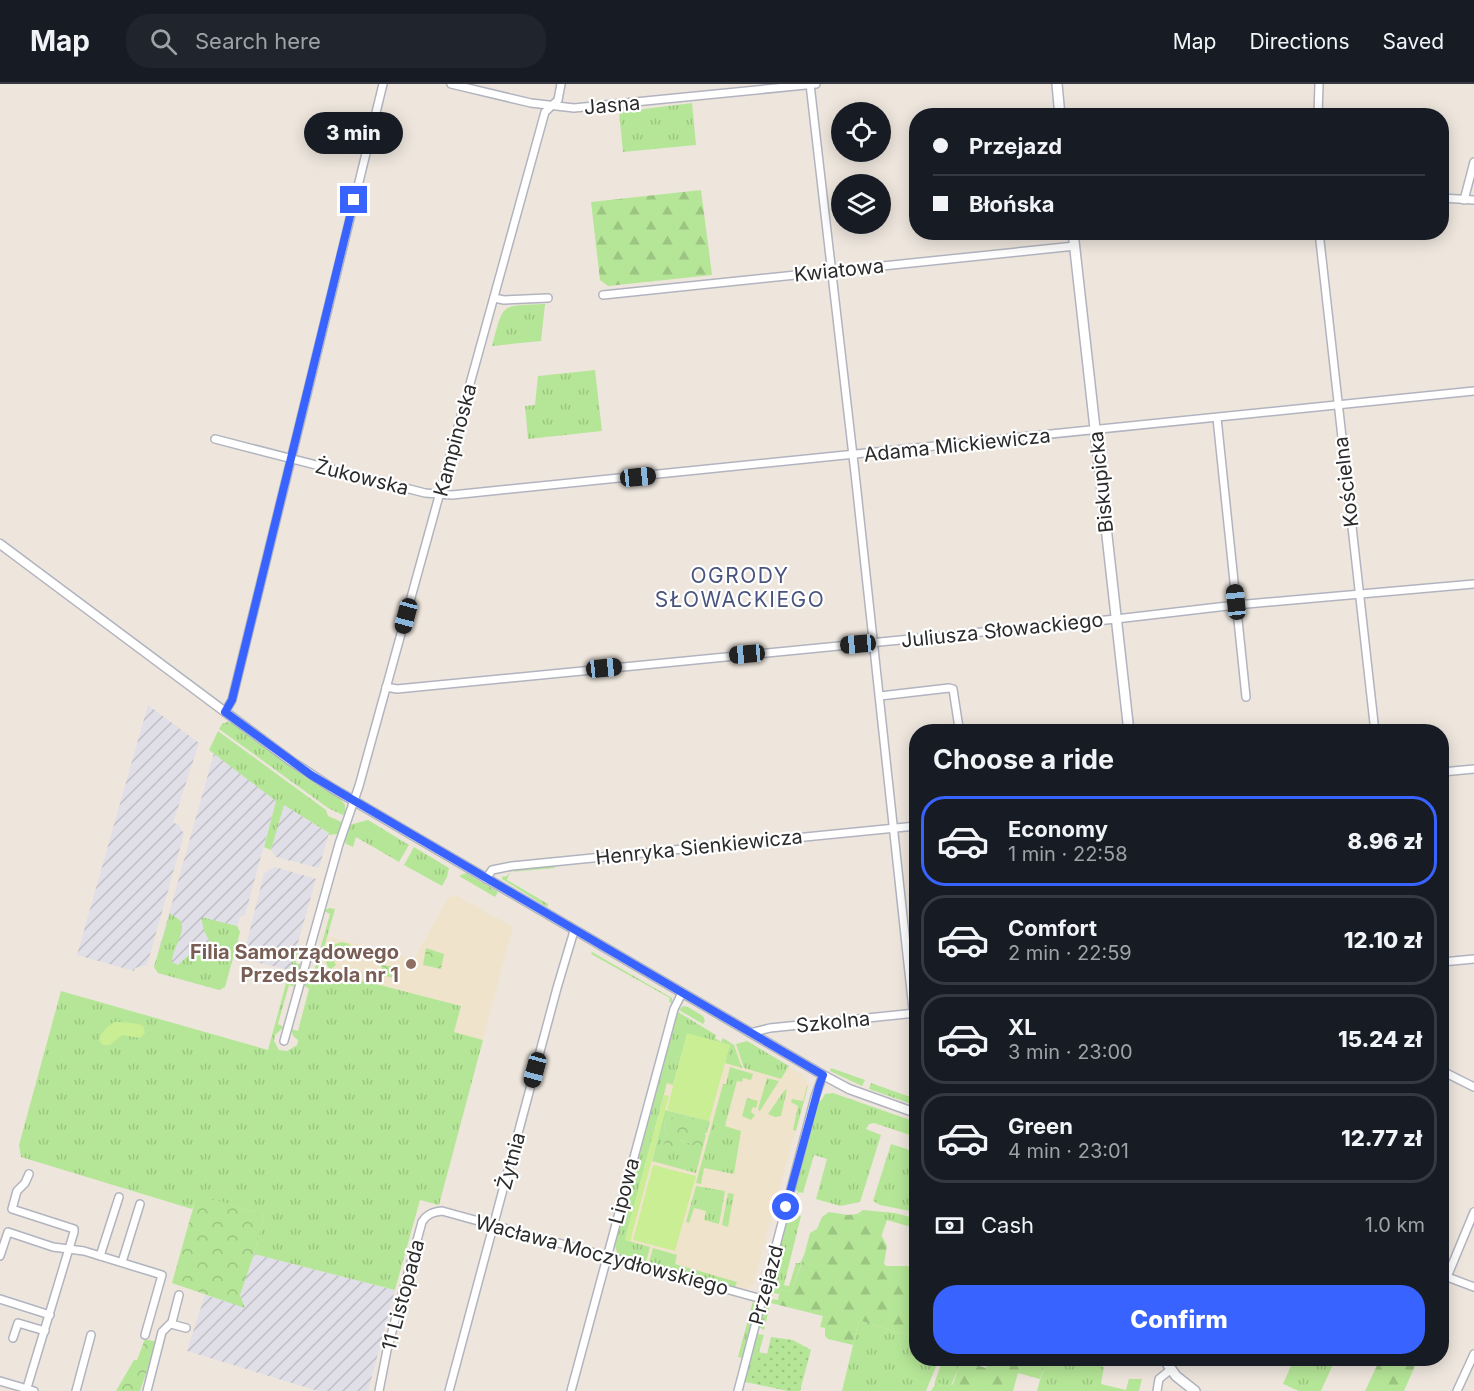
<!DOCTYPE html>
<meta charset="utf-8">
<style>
:root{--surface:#171b24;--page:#20242c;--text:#f1f3f6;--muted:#9ea1a6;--line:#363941;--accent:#3863ff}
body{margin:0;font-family:Inter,sans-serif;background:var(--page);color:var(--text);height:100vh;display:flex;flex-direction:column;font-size:22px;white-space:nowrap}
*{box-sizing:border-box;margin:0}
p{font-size:20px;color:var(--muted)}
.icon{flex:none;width:33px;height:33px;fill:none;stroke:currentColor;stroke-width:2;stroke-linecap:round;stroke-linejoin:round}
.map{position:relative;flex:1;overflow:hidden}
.sheet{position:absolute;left:909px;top:640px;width:540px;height:642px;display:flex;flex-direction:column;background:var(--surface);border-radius:24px;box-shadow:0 3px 15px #0003}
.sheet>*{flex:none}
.guide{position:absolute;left:909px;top:24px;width:540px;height:132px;border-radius:24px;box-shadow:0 3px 15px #0003;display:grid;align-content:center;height:132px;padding:0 24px;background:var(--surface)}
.tools{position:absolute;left:831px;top:18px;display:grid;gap:12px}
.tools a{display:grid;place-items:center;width:60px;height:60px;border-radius:50%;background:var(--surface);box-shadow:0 3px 15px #0003;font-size:30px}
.end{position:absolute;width:27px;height:27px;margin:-14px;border:8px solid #3863ff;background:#fff;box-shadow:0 0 0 3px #fff}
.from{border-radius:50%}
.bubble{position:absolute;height:42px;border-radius:21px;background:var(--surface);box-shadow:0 3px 15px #0003;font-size:20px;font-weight:800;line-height:42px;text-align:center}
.car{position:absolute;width:18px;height:36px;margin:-18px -9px;border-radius:8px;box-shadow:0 0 4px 2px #0007;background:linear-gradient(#222 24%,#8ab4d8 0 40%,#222 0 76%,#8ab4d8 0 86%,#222 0)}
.guide b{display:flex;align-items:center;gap:21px;height:57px;font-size:22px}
.guide b+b{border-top:2px solid var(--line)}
.guide i{width:15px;height:15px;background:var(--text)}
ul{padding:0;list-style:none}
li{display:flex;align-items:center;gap:18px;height:90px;margin:0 12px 9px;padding:0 12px;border:3px solid var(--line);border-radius:24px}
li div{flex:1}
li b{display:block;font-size:22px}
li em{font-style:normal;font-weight:800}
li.on{border-color:var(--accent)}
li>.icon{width:54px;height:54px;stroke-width:1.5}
h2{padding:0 24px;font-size:27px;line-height:72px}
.pay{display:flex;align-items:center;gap:15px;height:66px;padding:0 24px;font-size:22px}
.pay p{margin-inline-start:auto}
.cta{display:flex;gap:12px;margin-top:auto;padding:12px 24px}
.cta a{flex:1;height:69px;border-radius:24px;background:var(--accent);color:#fff;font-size:24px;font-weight:800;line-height:69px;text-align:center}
header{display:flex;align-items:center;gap:36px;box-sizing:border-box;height:84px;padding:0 30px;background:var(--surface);border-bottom:2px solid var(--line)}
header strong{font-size:28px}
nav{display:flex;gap:33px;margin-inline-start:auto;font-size:21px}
.search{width:420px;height:54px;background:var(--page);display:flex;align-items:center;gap:15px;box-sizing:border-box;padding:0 21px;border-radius:24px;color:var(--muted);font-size:22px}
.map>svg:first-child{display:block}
.industrial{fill:url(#industrial-furrows)}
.education{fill:#f0e3cc}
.grass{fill:url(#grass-tufts)}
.forest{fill:url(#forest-firs)}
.park{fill:url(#park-crowns)}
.garden{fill:url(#garden-dots)}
.pitch{fill:#caee93}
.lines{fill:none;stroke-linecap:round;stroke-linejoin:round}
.minor-casing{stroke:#b1b4bf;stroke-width:10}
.tertiary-casing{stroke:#b1b4bf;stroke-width:11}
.secondary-casing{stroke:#b1b4bf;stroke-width:12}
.minor{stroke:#fff;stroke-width:7}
.tertiary{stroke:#fff;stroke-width:8}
.secondary{stroke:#fff;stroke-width:9}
.route{stroke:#3863ff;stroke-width:8}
.education-dot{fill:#8d6e63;stroke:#fff;stroke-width:2}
.labels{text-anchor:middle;stroke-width:4.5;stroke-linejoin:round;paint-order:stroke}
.street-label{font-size:20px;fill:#2b2b2b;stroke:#fff}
.education-label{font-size:20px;font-weight:bold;fill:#785e54;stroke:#fff;text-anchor:end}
.neighbourhood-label{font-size:21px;letter-spacing:1.5px;fill:#49547e;stroke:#fff}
</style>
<header>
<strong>Map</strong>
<div class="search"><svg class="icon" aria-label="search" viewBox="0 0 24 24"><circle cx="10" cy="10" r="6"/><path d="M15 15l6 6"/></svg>Search here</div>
<nav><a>Map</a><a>Directions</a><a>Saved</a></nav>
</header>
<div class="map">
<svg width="1474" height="1307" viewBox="0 0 1474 1307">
<defs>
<pattern id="industrial-furrows" width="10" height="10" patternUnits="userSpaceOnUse" patternTransform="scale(1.5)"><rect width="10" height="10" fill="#e0dee6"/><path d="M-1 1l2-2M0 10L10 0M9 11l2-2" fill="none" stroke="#c0bfc5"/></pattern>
<pattern id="grass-tufts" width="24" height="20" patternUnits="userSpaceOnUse" patternTransform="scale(1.5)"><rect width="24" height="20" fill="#b5e697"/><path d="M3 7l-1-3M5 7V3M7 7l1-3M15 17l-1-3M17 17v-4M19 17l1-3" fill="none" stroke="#9cc582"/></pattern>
<pattern id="forest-firs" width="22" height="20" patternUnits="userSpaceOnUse" patternTransform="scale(1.5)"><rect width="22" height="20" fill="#b5e697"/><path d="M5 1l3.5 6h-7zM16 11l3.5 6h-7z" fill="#9cc582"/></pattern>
<pattern id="park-crowns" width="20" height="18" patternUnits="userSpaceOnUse" patternTransform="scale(1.5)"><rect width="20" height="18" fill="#b5e697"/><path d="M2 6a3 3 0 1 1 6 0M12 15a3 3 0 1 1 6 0" fill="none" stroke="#9cc582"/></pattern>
<pattern id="garden-dots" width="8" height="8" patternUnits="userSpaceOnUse" patternTransform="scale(1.5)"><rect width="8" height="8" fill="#b5e697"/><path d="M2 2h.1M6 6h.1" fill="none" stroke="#9cc582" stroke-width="1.8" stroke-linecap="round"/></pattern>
</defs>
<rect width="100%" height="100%" fill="#eee6dd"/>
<g class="industrial">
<path d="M 148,621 L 199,659 L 173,739 L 178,740 L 184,750 L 147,881 L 135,884 L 134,887 L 77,871 Z"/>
<path d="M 214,669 L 276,717 L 245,831 L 240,833 L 237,842 L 240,848 L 225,903 L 219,906 L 158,889 L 154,883 Z"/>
<path d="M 284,721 L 329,749 L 319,784 L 276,773 L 271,766 Z"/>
<path d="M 275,783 L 316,795 L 290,886 L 247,876 L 244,870 L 264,789 Z"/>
<path d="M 254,1170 L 395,1206 L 368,1307 L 318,1307 L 187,1267 L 205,1211 L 245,1223 L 240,1211 Z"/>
</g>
<g class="education">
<path d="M 455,811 L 513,843 L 483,956 L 454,948 L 461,922 L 318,885 L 328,852 L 414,875 L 449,812 L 453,814 Z"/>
<path d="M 678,928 L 716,951 L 715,954 L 720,958 L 723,954 L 734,961 L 747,957 L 803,991 L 808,1002 L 753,1201 L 744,1206 L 618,1171 L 615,1162 Z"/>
</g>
<g class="grass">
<path d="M 692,19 L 696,61 L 623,68 L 619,28 Z"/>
<path d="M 545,220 L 541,257 L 492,262 C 504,218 499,222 545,220 Z"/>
<path d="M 595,286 L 602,347 L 528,355 L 525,322 L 535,321 L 538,292 Z"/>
<path d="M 227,638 L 232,639 L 305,693 L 339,713 L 345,721 L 345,732 L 328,724 L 219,645 L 222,640 Z"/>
<path d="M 218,647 L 326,726 L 328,732 L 342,738 L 338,750 L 328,751 L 329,749 L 284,721 L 271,766 L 264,763 L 276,717 L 209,666 Z"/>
<path d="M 368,736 L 409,761 L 399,778 L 356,753 L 353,763 L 346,760 L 344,756 L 349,741 Z"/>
<path d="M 414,763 L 449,784 L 447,793 L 442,802 L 404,781 Z"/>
<path d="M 554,781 L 555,784 L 510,788 L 507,796 L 548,820 L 547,823 L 502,795 L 502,793 L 507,792 L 510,788 L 516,787 L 516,785 Z"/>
<path d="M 466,789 L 498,808 L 495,813 L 459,792 Z"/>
<path d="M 329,824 L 335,825 L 318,885 L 461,922 L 454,948 L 483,956 L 439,1121 L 420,1116 L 395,1206 L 254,1170 L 264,1131 L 198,1111 L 192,1125 L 21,1073 L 19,1061 L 61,907 L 268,966 L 288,892 L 295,897 L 295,903 L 289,901 L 278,940 L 284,943 L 275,951 L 274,957 L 279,966 L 287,967 L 297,961 L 298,956 L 293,952 L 291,945 L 298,947 L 309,905 L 303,901 L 308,899 L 314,899 L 316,893 L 310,891 L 308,886 L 314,887 L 330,830 L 324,827 Z"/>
<path d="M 170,829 C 173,833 178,833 181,838 C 186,847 172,866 172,878 L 178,881 L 190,870 C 200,870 208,871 212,861 L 204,847 L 201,833 L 237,842 L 240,848 L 225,903 L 219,906 L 158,889 L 154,883 Z"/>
<path d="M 296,862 L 302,865 L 305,870 L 298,869 L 295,879 L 301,881 C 299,886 295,887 290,886 Z"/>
<path d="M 592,868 L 672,914 L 672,919 L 669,918 L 670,914 L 591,870 Z"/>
<path d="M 683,922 L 688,923 L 703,932 L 705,937 L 703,940 L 679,926 Z"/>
<path d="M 678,928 L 716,951 L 715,954 L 721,958 L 723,954 L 734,961 L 742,984 L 725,979 L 730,961 L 687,950 L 673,1001 L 667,999 L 625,1156 L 650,1163 L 646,1178 L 618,1171 L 615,1162 Z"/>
<path d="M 747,957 L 789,982 L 781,995 L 744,984 L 736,960 Z"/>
<path d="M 730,983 L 753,990 L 751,996 L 743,994 L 742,998 L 737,997 L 725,1042 L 741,1047 L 734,1090 L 704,1084 L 701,1100 L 696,1099 L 723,1000 L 726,1000 Z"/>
<path d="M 831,984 L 865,996 L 862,1002 L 830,987 Z"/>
<path d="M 767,994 L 779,997 L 760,1027 L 758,1025 Z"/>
<path d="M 871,999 L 916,1015 L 916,1020 L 914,1021 L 869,1005 Z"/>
<path d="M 807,1002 L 808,1002 L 796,1047 L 793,1046 L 798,1022 L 791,1018 L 792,1015 L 803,1017 Z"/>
<path d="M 787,1005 L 781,1032 L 775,1033 L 768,1030 L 784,1007 Z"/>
<path d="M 833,1009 L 916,1038 L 916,1053 L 874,1039 L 869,1040 L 866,1045 L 881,1051 L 860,1118 L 840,1122 L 816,1115 L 827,1075 L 814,1071 L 803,1109 L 799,1108 L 796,1113 L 798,1107 L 795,1106 L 819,1016 L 821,1017 L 825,1010 Z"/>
<path d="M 747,1014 L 758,1017 L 756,1024 L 753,1023 L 751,1028 L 755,1031 L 751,1036 L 742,1032 Z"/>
<path d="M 665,1026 L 710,1037 L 707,1049 L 705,1048 L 707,1038 L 686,1032 L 683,1043 L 673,1030 L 672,1034 L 669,1033 L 665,1037 L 664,1047 L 668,1051 L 668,1054 L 666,1054 L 663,1063 L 679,1056 L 702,1063 L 704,1051 L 706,1051 L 696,1089 L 652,1077 Z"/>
<path d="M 891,1060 L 916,1068 L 915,1128 L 880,1121 L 873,1117 Z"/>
<path d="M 696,1102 L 725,1107 L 719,1140 L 704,1136 L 706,1127 L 694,1124 L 689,1139 L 686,1138 Z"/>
<path d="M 728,1109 L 734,1110 L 728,1143 L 722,1141 Z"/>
<path d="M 863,1126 L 895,1129 L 914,1134 L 911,1143 L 887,1136 L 881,1153 C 872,1138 876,1133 857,1130 Z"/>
<path d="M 797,1130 L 801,1132 L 784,1201 L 789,1202 L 796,1179 L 800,1179 L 806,1167 L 792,1206 L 789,1208 L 780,1206 L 779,1210 L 773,1209 L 764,1246 L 759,1243 L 787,1135 L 791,1136 Z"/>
<path d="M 653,1164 L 677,1171 L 675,1180 L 737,1198 L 735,1203 L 649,1179 Z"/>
<path d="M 753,1217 L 755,1225 L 742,1274 L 738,1273 Z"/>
<path d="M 859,1236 L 896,1248 L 916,1252 L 916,1275 L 939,1275 L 926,1307 L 842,1307 Z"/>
<path d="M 757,1250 L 764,1251 L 750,1299 L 744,1298 Z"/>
<path d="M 943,1275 L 955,1275 L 959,1282 L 951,1302 L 947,1303 L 937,1298 L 934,1300 Z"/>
<path d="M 1046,1275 L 1071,1275 L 1104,1283 L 1101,1300 L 1126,1306 L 1129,1295 L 1142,1295 L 1139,1307 L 1037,1307 Z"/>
<path d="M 1294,1275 L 1328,1275 L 1334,1278 L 1321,1307 L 1299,1307 L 1283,1300 Z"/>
</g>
<g class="forest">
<path d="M 701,106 L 712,191 L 608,202 L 600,196 L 591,118 Z"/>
<path d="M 829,1128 L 848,1131 L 857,1130 L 869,1132 L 874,1137 L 887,1162 L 884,1179 L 886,1182 L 907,1182 L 916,1185 L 916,1252 L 896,1248 L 859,1236 L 853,1261 L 828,1255 L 825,1252 L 825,1244 L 820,1243 L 823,1232 L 771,1219 L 772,1215 L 778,1216 L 780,1206 L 789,1208 L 792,1206 L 802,1179 L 810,1149 L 817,1145 L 822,1133 Z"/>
<path d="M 955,1275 L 970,1275 L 969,1279 L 986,1284 L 989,1275 L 1046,1275 L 1040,1295 L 1018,1289 L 1013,1307 L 931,1307 L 937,1297 L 947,1303 L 953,1300 L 959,1282 Z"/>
<path d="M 1380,1275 L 1418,1275 L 1404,1307 L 1365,1307 Z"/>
</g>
<g class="park">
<path d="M 342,858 L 349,860 L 355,867 L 349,869 L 343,865 L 335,868 L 333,875 L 336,881 L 330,886 C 321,873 327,861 342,858 Z"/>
<path d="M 426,864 L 444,870 L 441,885 L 423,881 Z"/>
<path d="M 382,881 L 396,883 L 394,894 L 380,891 Z"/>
<path d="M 673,1029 L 684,1032 L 682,1042 L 686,1032 L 708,1038 L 702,1064 L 680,1056 L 677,1066 L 663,1063 L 666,1053 L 668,1054 L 668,1051 L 664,1047 L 665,1037 L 669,1033 L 672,1034 Z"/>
<path d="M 197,1110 L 264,1131 L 254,1170 L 240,1211 L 245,1224 L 172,1199 Z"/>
<path d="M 145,1255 L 157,1258 L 140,1307 L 116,1307 L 134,1276 L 137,1276 Z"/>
</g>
<path class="garden" d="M 771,1253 L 793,1256 L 811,1266 L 800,1307 L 788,1307 L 750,1299 L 758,1268 L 767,1270 Z"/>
<g class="pitch">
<path d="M 115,938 C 122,938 139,939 143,942 L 145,949 L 140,954 L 122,951 L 110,961 L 103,961 L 99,957 C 100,949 108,941 115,938 Z"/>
<path d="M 687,949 L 730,961 L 709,1037 L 667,1026 Z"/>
<path d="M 664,1011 L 669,1012 L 630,1158 L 625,1156 Z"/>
<path d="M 653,1081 L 696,1092 L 675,1167 L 633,1156 Z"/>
</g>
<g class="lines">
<defs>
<g id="minor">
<path d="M 451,0 L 531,19 L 574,24 L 816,0"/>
<path d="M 810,0 L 855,389 L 916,953"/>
<path d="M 1318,32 L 1319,0"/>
<path d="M 1442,114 L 1474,116"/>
<path d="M 1464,116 L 1474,78"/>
<path d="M 1319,148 L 1375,648"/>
<path d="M 603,211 L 1075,162"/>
<path d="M 494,214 L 504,216 L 548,214"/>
<path d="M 1217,334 L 1246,613"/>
<path d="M 215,355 L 425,409 L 452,411 L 1474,307"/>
<path d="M 386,603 L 397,605 L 1116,535 L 1236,521 L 1474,500"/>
<path d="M 880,612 L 949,604 L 953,605 L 959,644"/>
<path d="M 225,628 L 232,616 L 383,0"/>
<path d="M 1442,688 L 1474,685"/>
<path d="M 486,795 L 492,786 L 512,782 L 916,742"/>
<path d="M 1442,878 L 1474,875"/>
<path d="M 750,949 L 770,944 L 916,929"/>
<path d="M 284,957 L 339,760 L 359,702 L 545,28 L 558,16 L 561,0"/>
<path d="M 1442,987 L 1474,1003"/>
<path d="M 0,1172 L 8,1148 L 53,1163 L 84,1167 L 162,1191 L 145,1251"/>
<path d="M 100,1172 L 119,1113"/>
<path d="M 122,1178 L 140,1120"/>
<path d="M 1442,1191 L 1474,1203"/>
<path d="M 1447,1193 L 1474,1128"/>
<path d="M 0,1215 L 50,1231"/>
<path d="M 171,1240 L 186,1244"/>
<path d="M 13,1254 L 18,1239 L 45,1247"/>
<path d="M 0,1297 L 34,1307"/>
<path d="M 26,1307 L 74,1148 L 74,1145 L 12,1125 L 17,1107 L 25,1099 L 29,1090"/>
<path d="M 76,1307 L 91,1251"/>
<path d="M 147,1307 L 162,1248 L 172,1238 L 179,1211"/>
<path d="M 379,1307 L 387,1266 L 422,1138 C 427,1130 433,1128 442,1127 L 762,1215"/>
<path d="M 449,1307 L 557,904 L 574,847"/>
<path d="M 571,1307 L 674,925 L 682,909"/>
<path d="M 738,1307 L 815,1013 L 823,991"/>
<path d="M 1157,1307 L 1159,1295 L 1170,1286"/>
<path d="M 1457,1307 L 1474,1270"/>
</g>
<path id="tertiary" d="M 0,460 L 291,677 L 332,704 L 823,991 L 849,1005 L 916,1029"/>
<g id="secondary">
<path d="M 1057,0 L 1060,32"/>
<path d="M 1073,148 L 1129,648"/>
<path d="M 1164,1275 L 1176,1292 L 1195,1307"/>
</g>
</defs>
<use href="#minor" class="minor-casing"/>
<use href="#tertiary" class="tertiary-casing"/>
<use href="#secondary" class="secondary-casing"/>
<use href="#minor" class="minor"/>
<use href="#tertiary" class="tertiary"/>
<use href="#secondary" class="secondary"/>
</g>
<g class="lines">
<path class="route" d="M 354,116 L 232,616 L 225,628 L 311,691 L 336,706 L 823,991 L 819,1002 L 786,1123"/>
</g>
<circle class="education-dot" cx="411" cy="880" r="6"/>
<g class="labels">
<g class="street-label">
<text transform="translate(612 21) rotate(-5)" y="7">Jasna</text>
<text transform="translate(839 186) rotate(-6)" y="7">Kwiatowa</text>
<text transform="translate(455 356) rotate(-75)" y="7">Kampinoska</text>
<text transform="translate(957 361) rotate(-6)" y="7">Adama Mickiewicza</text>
<text transform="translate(362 393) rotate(14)" y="7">Żukowska</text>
<text transform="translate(1101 398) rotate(-96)" y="7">Biskupicka</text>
<text transform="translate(1346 398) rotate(-97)" y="7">Kościelna</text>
<text transform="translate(1002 546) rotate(-6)" y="7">Juliusza Słowackiego</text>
<text transform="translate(699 763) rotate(-6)" y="7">Henryka Sienkiewicza</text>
<text transform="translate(833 938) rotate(-6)" y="7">Szkolna</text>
<text transform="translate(511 1077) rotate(-75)" y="7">Żytnia</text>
<text transform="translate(624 1107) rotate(-75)" y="7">Lipowa</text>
<text transform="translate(602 1171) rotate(15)" y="7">Wacława Moczydłowskiego</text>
<text transform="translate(766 1201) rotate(-75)" y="7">Przejazd</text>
<text transform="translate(403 1211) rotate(-75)" y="7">11 Listopada</text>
</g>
<g class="education-label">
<text x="399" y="875">Filia Samorządowego<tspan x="399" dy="23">Przedszkola nr 1</tspan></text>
</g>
<g class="neighbourhood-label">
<text x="740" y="499">OGRODY<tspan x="740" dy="24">SŁOWACKIEGO</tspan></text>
</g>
</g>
</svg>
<div class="tools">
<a><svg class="icon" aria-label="locate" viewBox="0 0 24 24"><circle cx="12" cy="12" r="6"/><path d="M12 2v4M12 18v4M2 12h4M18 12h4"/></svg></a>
<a><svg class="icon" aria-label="layers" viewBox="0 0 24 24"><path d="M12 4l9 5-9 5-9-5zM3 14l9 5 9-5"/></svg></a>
</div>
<i class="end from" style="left:786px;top:1123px"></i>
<i class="end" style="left:354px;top:116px"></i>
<div class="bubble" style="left:304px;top:28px;width:99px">3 min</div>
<i class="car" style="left:638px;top:393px;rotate:84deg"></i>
<i class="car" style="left:1236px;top:518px;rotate:354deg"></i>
<i class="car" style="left:406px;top:532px;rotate:195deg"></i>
<i class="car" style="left:858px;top:560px;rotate:265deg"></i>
<i class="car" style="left:747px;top:570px;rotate:265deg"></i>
<i class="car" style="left:604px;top:584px;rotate:84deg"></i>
<i class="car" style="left:535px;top:986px;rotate:195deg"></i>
<div class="guide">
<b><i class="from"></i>Przejazd</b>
<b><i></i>Błońska</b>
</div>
<section class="sheet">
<h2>Choose a ride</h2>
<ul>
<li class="on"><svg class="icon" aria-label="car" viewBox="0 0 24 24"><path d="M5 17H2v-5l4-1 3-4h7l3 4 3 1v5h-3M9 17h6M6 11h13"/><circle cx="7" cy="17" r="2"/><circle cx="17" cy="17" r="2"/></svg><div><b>Economy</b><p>1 min · 22:58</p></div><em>8.96 zł</em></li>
<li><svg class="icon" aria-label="car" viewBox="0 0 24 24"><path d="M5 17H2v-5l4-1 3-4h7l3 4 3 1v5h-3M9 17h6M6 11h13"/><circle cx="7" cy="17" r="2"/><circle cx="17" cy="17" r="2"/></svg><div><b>Comfort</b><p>2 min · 22:59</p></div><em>12.10 zł</em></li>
<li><svg class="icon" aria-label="car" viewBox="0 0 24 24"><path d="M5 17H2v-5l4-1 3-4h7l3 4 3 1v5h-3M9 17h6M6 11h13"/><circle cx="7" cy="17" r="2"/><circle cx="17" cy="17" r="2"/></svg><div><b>XL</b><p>3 min · 23:00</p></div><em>15.24 zł</em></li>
<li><svg class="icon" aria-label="car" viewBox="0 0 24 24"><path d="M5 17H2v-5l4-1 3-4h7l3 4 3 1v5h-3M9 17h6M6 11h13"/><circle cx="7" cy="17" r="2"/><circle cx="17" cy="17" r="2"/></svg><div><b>Green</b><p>4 min · 23:01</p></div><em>12.77 zł</em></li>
</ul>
<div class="pay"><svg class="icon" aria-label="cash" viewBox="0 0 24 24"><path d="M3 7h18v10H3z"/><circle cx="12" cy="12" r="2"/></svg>Cash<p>1.0 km</p></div>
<div class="cta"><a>Confirm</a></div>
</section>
</div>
